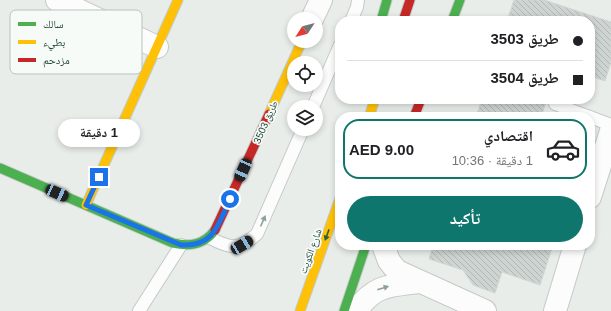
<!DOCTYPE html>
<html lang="ar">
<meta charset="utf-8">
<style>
:root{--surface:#fff;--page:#f6f6f6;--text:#202124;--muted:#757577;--line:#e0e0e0;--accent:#0f766e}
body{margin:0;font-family:Arial,"Noto Naskh Arabic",sans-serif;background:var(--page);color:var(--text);direction:rtl;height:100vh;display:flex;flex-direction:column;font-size:15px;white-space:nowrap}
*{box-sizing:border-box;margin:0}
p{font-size:13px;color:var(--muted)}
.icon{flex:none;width:22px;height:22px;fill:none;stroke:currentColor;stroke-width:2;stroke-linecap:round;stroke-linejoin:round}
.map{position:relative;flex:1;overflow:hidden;direction:ltr}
.side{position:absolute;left:335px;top:112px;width:260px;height:138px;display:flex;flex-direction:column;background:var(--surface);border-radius:16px;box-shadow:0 2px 6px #0003;direction:rtl}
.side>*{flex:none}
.banner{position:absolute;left:335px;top:16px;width:260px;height:88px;border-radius:16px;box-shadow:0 2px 6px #0003;direction:rtl;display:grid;align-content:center;height:88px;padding:0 12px;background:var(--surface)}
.needle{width:26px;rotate:234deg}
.tools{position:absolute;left:287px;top:12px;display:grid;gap:8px}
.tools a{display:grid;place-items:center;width:36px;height:36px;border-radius:50%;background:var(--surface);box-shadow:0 2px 6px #0003;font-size:20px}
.end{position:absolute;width:18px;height:18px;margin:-9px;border:5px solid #1a73e8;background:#fff;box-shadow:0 0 0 2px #fff}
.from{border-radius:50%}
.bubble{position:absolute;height:28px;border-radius:14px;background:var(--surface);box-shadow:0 2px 6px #0003;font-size:13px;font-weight:700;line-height:28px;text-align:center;direction:rtl}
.car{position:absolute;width:12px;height:24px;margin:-12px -6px;border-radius:5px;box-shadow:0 0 3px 1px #0007;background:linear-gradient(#222 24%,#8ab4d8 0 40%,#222 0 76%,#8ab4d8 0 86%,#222 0)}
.banner b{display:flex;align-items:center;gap:14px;height:38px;font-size:15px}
.banner b+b{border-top:1px solid var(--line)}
.banner i{width:10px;height:10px;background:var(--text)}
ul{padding:7px 0 0;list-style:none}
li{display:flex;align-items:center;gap:12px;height:60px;margin:0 8px 6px;padding:0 4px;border:2px solid var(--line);border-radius:16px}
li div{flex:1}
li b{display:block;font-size:15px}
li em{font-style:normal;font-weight:700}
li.active{border-color:var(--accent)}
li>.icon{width:36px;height:36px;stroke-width:1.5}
.primary-button{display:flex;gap:8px;margin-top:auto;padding:8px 12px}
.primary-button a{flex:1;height:46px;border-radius:24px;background:var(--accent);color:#fff;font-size:16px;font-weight:700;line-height:46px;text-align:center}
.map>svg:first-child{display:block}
.building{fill:url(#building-back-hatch);stroke:#d0d6d3}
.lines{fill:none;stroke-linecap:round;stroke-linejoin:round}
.lane-casing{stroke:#c4cac7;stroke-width:14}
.street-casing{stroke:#c4cac7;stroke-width:24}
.fast-casing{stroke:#c3cbc7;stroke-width:11}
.slow-casing{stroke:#c3cbc7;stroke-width:11}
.jam-casing{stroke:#c3cbc7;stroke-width:11}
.lane{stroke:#fcfcfc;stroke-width:12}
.street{stroke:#fcfcfc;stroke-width:22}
.fast{stroke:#4caf50;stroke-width:9}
.slow{stroke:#ffc107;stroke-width:9}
.jam{stroke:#c62828;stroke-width:9}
.oneway{fill:#8ea09a}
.oneway2{fill:#2c5f3d}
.route{stroke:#1a73e8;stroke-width:5}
.labels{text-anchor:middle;stroke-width:3.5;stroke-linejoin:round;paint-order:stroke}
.street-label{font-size:10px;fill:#214437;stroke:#f6fbf8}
.key{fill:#f6fbf8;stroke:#b6c4be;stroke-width:1}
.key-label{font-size:11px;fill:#214437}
</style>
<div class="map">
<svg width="611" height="311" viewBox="0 0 611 311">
<defs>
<pattern id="building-back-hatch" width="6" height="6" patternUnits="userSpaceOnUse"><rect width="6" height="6" fill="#ced4d1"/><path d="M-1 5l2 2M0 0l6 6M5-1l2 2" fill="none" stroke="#b1b7b4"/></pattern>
</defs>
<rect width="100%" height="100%" fill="#e8edea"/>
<g class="building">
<path d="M 514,0 L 544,0 L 611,22 L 611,62 L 605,81 L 590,76 L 590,21 L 507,21 Z"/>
<path d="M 482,99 L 547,99 L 541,117 L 476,117 Z"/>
<path d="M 433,245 L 553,245 L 540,285 L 502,272 L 495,293 L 473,285 L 463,270 L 429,259 Z"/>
</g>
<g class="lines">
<defs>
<g id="lane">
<path d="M 351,21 L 357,7 L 358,0"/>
<path d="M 555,104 L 590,117"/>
<path d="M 313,107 L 340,45"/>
<path d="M 590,117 L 611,125"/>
<path d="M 210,238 C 231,249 239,250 257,234 L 303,129"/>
<path d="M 139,311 L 181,245"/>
</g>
<g id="street">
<path d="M 57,0 L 157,47"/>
<path d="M 312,19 L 321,0"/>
<path d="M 590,197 L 611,131"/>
<path d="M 383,245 L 389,261 L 397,271 L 485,311"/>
<path d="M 356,311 C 375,284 390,286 419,282"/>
<path d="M 555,311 L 575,245"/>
</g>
<g id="fast">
<path d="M 381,21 L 387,0"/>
<path d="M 452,21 L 460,0"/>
<path d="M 0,168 L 173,243 C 190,247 204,245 215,230"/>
<path d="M 344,311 L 366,245"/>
</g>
<g id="slow">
<path d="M 269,114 L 302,41"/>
<path d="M 369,117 L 375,99"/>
<path d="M 86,205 L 178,0"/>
<path d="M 300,311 L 340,198"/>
</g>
<g id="jam">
<path d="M 403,21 L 410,0"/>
<path d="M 414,117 L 421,99"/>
<path d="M 215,230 L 269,114"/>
</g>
</defs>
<use href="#lane" class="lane-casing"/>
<use href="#street" class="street-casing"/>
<use href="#fast" class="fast-casing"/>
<use href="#slow" class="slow-casing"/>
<use href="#jam" class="jam-casing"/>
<use href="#lane" class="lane"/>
<use href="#street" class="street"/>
<use href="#fast" class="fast"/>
<use href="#slow" class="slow"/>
<use href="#jam" class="jam"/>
</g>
<defs><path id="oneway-solid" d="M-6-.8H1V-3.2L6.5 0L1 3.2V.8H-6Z"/></defs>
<g class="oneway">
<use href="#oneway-solid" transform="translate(263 221) rotate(-66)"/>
<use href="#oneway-solid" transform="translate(383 288) rotate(-18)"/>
</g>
<use class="oneway2" href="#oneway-solid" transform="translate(327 235) rotate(110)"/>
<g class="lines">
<path class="route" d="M 99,177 L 86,205 L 181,245 C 214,247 218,225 230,199"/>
</g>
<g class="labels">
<g class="street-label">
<text transform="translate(265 122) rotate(-66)" y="4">طريق 3503</text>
<text transform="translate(310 251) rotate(-70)" y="4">شارع الكويت</text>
</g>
</g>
<rect x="10" y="10" width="132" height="64" rx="6" class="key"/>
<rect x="18" y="22" width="18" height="4" fill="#4caf50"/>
<rect x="18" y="40" width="18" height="4" fill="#ffc107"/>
<rect x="18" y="58" width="18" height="4" fill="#c62828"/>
<g class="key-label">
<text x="43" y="28">سالك</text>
<text x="43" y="46">بطيء</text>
<text x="43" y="64">مزدحم</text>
</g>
</svg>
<div class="tools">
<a><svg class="needle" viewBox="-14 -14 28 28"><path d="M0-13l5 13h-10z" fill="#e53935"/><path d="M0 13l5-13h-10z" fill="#757577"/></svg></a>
<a><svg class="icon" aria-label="locate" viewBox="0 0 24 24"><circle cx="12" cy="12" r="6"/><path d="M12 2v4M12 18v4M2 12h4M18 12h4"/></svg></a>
<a><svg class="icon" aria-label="layers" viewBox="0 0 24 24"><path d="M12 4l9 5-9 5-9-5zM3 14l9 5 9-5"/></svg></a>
</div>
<i class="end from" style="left:230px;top:199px"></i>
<i class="end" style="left:99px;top:177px"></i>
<div class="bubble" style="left:58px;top:119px;width:82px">1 دقيقة</div>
<i class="car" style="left:243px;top:170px;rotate:204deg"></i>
<i class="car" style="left:57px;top:193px;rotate:114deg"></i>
<i class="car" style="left:242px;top:245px;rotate:59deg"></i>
<div class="banner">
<b><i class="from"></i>طريق 3503</b>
<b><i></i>طريق 3504</b>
</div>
<section class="side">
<ul>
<li class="active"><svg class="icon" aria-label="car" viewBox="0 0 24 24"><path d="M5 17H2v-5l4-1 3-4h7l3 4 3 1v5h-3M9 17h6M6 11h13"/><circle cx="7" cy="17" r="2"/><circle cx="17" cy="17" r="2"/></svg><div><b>اقتصادي</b><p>1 دقيقة · 10:36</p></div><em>AED 9.00</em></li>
</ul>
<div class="primary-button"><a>تأكيد</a></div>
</section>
</div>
